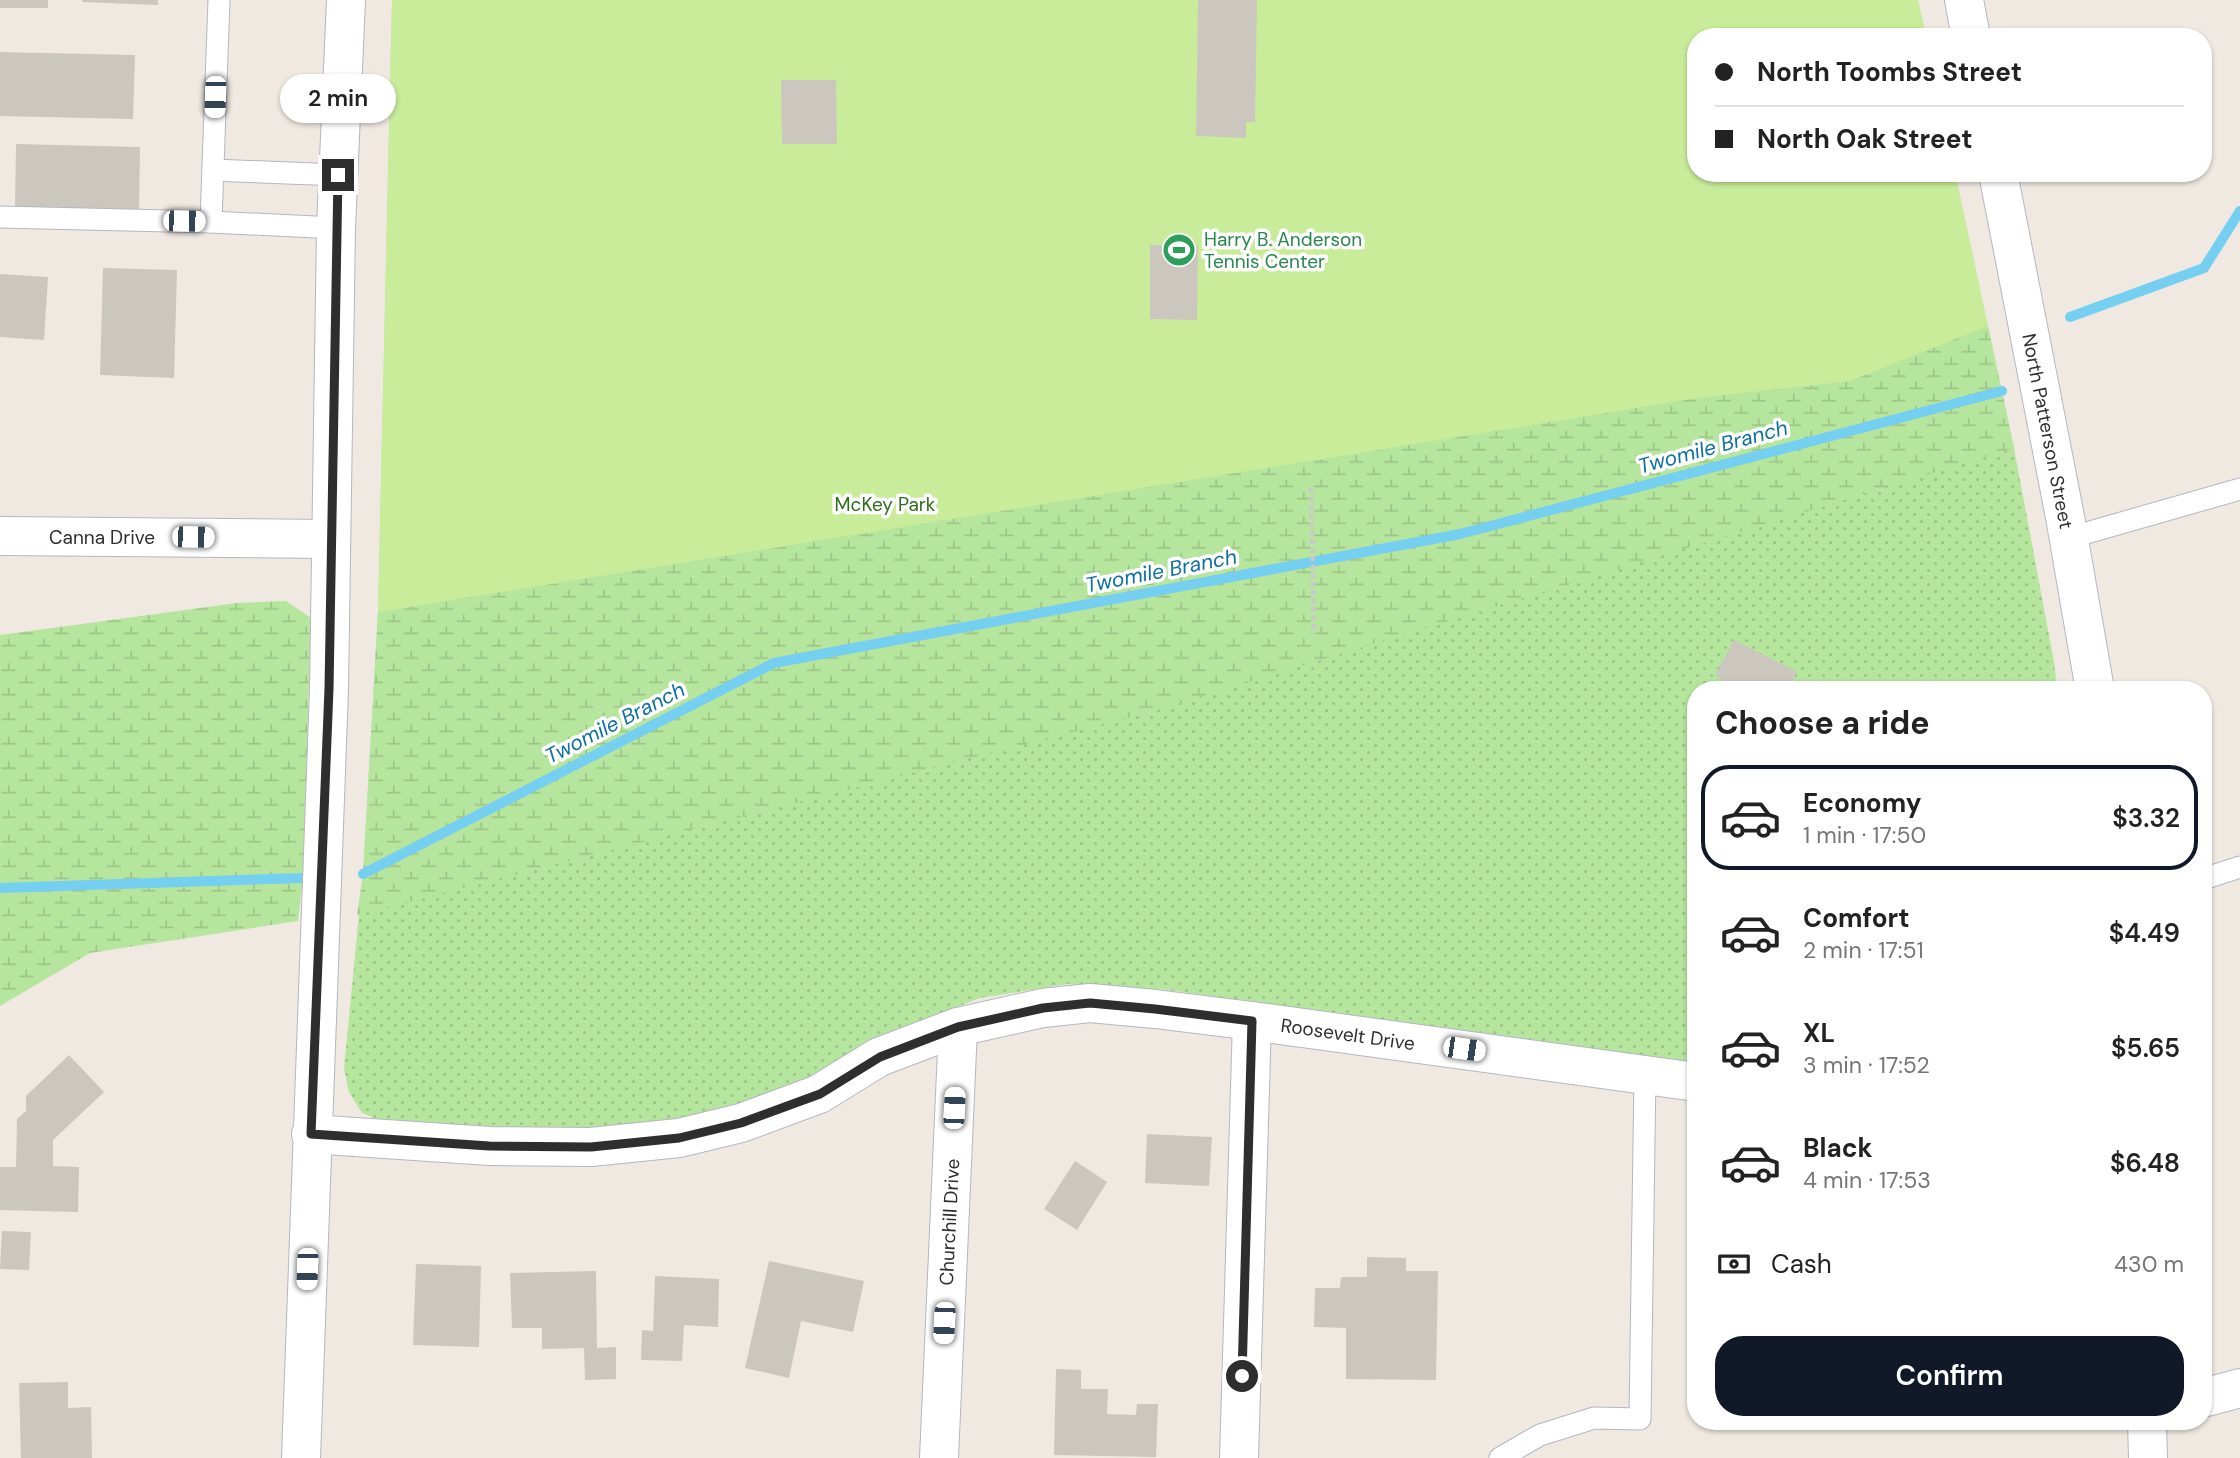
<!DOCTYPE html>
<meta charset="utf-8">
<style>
:root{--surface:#fff;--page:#f2f2f2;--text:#222;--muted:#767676;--line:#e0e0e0;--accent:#111827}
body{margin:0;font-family:"DM Sans",sans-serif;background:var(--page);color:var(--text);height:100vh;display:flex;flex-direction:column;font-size:26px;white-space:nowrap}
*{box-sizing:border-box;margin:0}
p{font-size:23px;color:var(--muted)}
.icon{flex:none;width:38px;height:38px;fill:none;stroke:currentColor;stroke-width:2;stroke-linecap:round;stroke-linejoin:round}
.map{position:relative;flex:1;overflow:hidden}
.details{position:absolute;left:1687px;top:681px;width:525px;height:749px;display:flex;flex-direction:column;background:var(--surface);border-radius:28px;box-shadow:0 2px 5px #0004}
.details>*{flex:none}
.guide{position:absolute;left:1687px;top:28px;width:525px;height:154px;border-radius:28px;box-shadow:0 2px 5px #0004;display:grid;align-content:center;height:154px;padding:0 28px;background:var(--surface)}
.end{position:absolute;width:32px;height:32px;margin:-16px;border:9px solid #2e2e2e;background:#fff;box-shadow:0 0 0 4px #fff}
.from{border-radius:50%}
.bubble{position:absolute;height:49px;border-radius:24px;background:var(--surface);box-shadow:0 2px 5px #0004;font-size:23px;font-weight:600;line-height:49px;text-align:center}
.car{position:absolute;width:21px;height:42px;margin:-21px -10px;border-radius:9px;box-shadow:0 0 5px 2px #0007;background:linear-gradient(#fff 24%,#345 0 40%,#fff 0 76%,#345 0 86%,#fff 0)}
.guide b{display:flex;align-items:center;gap:24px;height:66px;font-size:26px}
.guide b+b{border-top:2px solid var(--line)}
.guide i{width:18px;height:18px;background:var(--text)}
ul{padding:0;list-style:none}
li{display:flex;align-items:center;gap:21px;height:105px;margin:0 14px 10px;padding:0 14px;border:4px solid transparent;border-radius:28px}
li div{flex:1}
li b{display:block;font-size:26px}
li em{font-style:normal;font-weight:600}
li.selected{border-color:var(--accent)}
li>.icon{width:63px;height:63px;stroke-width:1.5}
h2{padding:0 28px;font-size:32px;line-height:84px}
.pay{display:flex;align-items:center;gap:18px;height:77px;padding:0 28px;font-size:26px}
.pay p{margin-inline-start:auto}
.cta{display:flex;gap:14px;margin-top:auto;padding:14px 28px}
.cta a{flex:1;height:80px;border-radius:28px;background:var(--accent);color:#fff;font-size:28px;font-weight:600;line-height:80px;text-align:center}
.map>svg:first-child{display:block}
.grass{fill:url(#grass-dots)}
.wetland{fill:url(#wetland-marsh)}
.pitch{fill:#c9ec9a}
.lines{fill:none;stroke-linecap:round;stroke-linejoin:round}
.stream{stroke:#75cff0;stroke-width:10}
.building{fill:#cbc7bf}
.service-casing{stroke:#b4b7c1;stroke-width:23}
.minor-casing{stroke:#b4b7c1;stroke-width:40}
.tertiary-casing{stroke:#b4b7c1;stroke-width:40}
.secondary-casing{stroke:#b4b7c1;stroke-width:40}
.path{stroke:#c9c9c9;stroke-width:4.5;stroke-dasharray:5 3.5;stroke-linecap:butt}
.service{stroke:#fff;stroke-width:21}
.minor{stroke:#fff;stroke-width:38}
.tertiary{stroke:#fff;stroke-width:38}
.secondary{stroke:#fff;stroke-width:38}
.route{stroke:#2e2e2e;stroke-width:9}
.labels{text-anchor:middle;stroke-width:7;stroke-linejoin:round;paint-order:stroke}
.leisure-label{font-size:19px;fill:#27864d;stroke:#fff;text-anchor:start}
.street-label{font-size:19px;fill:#2e2e2e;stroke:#fff}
.park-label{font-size:19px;fill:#2c6e1b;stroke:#fff}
.water-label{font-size:21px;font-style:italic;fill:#0d6fa3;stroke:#fff}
</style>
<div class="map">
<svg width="2240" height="1458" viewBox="0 0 2240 1458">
<defs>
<pattern id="grass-dots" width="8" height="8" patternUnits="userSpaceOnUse" patternTransform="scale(1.75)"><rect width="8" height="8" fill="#b6e59e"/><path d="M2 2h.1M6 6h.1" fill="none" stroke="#9dc588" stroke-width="1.8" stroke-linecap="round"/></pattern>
<pattern id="wetland-marsh" width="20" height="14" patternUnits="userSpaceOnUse" patternTransform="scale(1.75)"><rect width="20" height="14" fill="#b6e59e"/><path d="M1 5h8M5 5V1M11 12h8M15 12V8" fill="none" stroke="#9dc588"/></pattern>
</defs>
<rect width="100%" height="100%" fill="#efe9e1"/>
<path class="grass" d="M 392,0 L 1918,0 L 1926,37 L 1696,37 L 1696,173 L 1955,173 L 2014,448 L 2054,662 L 2057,689 L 1696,690 L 1696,1064 L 1168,990 L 1068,984 L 980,998 L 903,1028 L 801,1088 L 695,1125 L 612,1131 L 385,1122 L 362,1113 L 349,1092 L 344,1068 L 363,874 L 378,612 Z"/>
<g class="wetland">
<path d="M 1988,326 L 2014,448 L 1151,712 L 357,915 L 363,874 L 378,612 L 1698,398 L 1850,381 Z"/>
<path d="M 286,601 L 311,618 L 303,878 L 298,921 L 90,953 L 0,1006 L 0,635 L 237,603 Z"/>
</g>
<path class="pitch" d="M 392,0 L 1918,0 L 1926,37 L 1696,37 L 1696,173 L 1955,173 L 1988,326 L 1850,381 L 1698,398 L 378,612 Z"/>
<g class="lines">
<g class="stream">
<path d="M 2070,317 L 2204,268 L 2240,211"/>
<path d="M 363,874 L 774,663 L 1460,534 L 2002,391"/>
<path d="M 0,888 L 303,878"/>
</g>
</g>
<g class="building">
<rect x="0" y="0" width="48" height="8"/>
<path d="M 82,0 L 158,0 L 158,5 L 82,2 Z"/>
<path d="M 1198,0 L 1257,0 L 1255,122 L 1246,122 L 1246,138 L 1196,136 Z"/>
<path d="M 0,52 L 135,55 L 133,119 L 0,116 Z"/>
<path d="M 781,80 L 836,80 L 837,144 L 782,144 Z"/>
<path d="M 16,144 L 140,147 L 139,210 L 15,208 Z"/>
<path d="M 1150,245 L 1198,246 L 1197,320 L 1150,319 Z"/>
<path d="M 103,268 L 177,270 L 174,378 L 100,375 Z"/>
<path d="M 0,274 L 48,277 L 44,340 L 0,337 Z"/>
<path d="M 1734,640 L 1797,672 L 1788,690 L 1741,690 L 1715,676 Z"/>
<path d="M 69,1055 L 104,1092 L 53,1140 L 53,1166 L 79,1167 L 78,1212 L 0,1210 L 0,1167 L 16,1167 L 17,1119 L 26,1111 L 26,1096 Z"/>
<path d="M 1147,1134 L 1212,1137 L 1209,1186 L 1145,1183 Z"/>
<path d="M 1075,1161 L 1107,1182 L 1077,1230 L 1044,1209 Z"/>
<path d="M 2,1231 L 31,1232 L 29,1270 L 0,1269 Z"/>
<path d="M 1367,1257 L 1406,1258 L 1406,1271 L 1438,1271 L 1436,1380 L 1346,1379 L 1346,1328 L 1314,1327 L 1315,1288 L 1340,1288 L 1341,1277 L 1367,1277 Z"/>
<path d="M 769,1261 L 864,1281 L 853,1332 L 801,1321 L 789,1378 L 745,1368 Z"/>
<path d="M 416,1264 L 481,1266 L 479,1347 L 413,1345 Z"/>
<path d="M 596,1271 L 597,1348 L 616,1347 L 616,1379 L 585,1380 L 584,1348 L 542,1349 L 542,1328 L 512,1328 L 510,1273 Z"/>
<path d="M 655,1276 L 719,1279 L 718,1327 L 684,1325 L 682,1361 L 641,1360 L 642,1330 L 653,1331 Z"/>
<path d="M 1056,1369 L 1081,1370 L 1081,1389 L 1108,1389 L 1107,1414 L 1136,1415 L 1137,1404 L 1158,1404 L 1156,1457 L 1054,1455 Z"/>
<path d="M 68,1382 L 68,1408 L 91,1407 L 92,1458 L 21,1458 L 19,1383 Z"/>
</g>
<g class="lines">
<defs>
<g id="service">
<path d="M 213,170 L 339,175"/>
<path d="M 0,217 L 211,222 L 336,228"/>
<path d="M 211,222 L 219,0"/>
<path d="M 2069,538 L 2240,489"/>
<path d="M 2203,879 L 2240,867"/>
<path d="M 1500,1458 L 1540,1435 L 1594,1418 L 1640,1419 L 1645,1074"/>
</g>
<g id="minor">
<path d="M 0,536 L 330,539"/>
<path d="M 311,1134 L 489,1146 L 591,1147 L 679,1138 L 741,1123 L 819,1094 L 879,1057 L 958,1027 L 1043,1008 L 1090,1003 L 1155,1009 L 1252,1021 L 1696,1082"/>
<path d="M 2203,1398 L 2240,1388"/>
<path d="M 939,1458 L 958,1027"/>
<path d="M 1239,1458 L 1252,1021"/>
</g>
<path id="tertiary" d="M 301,1458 L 329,689 L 336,228 L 346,0"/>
<g id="secondary">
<path d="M 1964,0 L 1971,37"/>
<path d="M 1998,173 L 2065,517 L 2095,690"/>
<path d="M 2147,1421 L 2148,1458"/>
</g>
</defs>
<use href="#service" class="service-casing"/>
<use href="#minor" class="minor-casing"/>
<use href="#tertiary" class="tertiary-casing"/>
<use href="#secondary" class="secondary-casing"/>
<path class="path" d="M 1311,488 L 1314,634"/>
<use href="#service" class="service"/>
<use href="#minor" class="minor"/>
<use href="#tertiary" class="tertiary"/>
<use href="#secondary" class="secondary"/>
</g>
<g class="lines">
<path class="route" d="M 338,175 L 329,689 L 311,1134 L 489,1146 L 591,1147 L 679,1138 L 741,1123 L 820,1094 L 880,1057 L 958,1027 L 1043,1008 L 1090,1003 L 1155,1009 L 1252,1021 L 1242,1376"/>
</g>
<defs>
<symbol id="stadium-disc" viewBox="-11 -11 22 22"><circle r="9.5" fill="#2e9e5b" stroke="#fff"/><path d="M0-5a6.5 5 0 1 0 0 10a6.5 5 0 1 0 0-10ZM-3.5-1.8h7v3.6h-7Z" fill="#fff"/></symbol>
</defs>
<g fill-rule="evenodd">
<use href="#stadium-disc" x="1160" y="231" width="38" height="38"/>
</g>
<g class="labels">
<g class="leisure-label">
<text x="1204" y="246">Harry B. Anderson<tspan x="1204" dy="22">Tennis Center</tspan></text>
</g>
<g class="street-label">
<text transform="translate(2048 431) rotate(79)" y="7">North Patterson Street</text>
<text x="102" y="544">Canna Drive</text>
<text transform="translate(1348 1034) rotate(8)" y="7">Roosevelt Drive</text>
<text transform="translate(949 1222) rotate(-87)" y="7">Churchill Drive</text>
</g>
<g class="park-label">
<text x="885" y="511">McKey Park</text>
</g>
<g class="water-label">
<text transform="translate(1713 447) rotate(-15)" y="7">Twomile Branch</text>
<text transform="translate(1161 571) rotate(-11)" y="7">Twomile Branch</text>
<text transform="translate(615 723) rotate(-27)" y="7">Twomile Branch</text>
</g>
</g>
</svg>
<i class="end from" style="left:1242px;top:1376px"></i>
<i class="end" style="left:338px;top:175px"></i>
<div class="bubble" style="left:280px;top:74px;width:116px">2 min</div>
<i class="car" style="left:215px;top:97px;rotate:182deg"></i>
<i class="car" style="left:184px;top:221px;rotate:91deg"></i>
<i class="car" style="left:193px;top:537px;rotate:91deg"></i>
<i class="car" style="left:1464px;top:1049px;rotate:98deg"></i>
<i class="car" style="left:954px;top:1108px;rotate:3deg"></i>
<i class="car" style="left:307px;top:1269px;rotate:182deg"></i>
<i class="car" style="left:944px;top:1323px;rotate:183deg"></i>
<div class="guide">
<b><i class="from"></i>North Toombs Street</b>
<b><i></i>North Oak Street</b>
</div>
<section class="details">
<h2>Choose a ride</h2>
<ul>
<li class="selected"><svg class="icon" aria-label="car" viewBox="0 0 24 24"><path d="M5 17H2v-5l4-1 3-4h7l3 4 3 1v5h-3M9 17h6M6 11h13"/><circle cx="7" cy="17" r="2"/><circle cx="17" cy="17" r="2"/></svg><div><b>Economy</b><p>1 min · 17:50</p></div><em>$3.32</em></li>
<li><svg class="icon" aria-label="car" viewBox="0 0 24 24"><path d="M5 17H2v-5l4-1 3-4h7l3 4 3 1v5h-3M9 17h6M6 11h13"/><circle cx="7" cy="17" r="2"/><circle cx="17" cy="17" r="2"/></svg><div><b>Comfort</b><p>2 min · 17:51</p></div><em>$4.49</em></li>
<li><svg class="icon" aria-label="car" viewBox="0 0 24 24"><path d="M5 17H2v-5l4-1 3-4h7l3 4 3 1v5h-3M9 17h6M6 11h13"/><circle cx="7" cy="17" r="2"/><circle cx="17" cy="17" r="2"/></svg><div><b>XL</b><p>3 min · 17:52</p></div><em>$5.65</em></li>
<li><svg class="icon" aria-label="car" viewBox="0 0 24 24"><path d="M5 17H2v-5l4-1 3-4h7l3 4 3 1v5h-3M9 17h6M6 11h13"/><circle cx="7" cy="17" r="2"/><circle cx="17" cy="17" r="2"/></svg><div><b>Black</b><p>4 min · 17:53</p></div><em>$6.48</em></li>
</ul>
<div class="pay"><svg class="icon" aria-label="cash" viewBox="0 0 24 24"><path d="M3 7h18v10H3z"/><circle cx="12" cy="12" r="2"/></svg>Cash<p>430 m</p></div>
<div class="cta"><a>Confirm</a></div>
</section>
</div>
